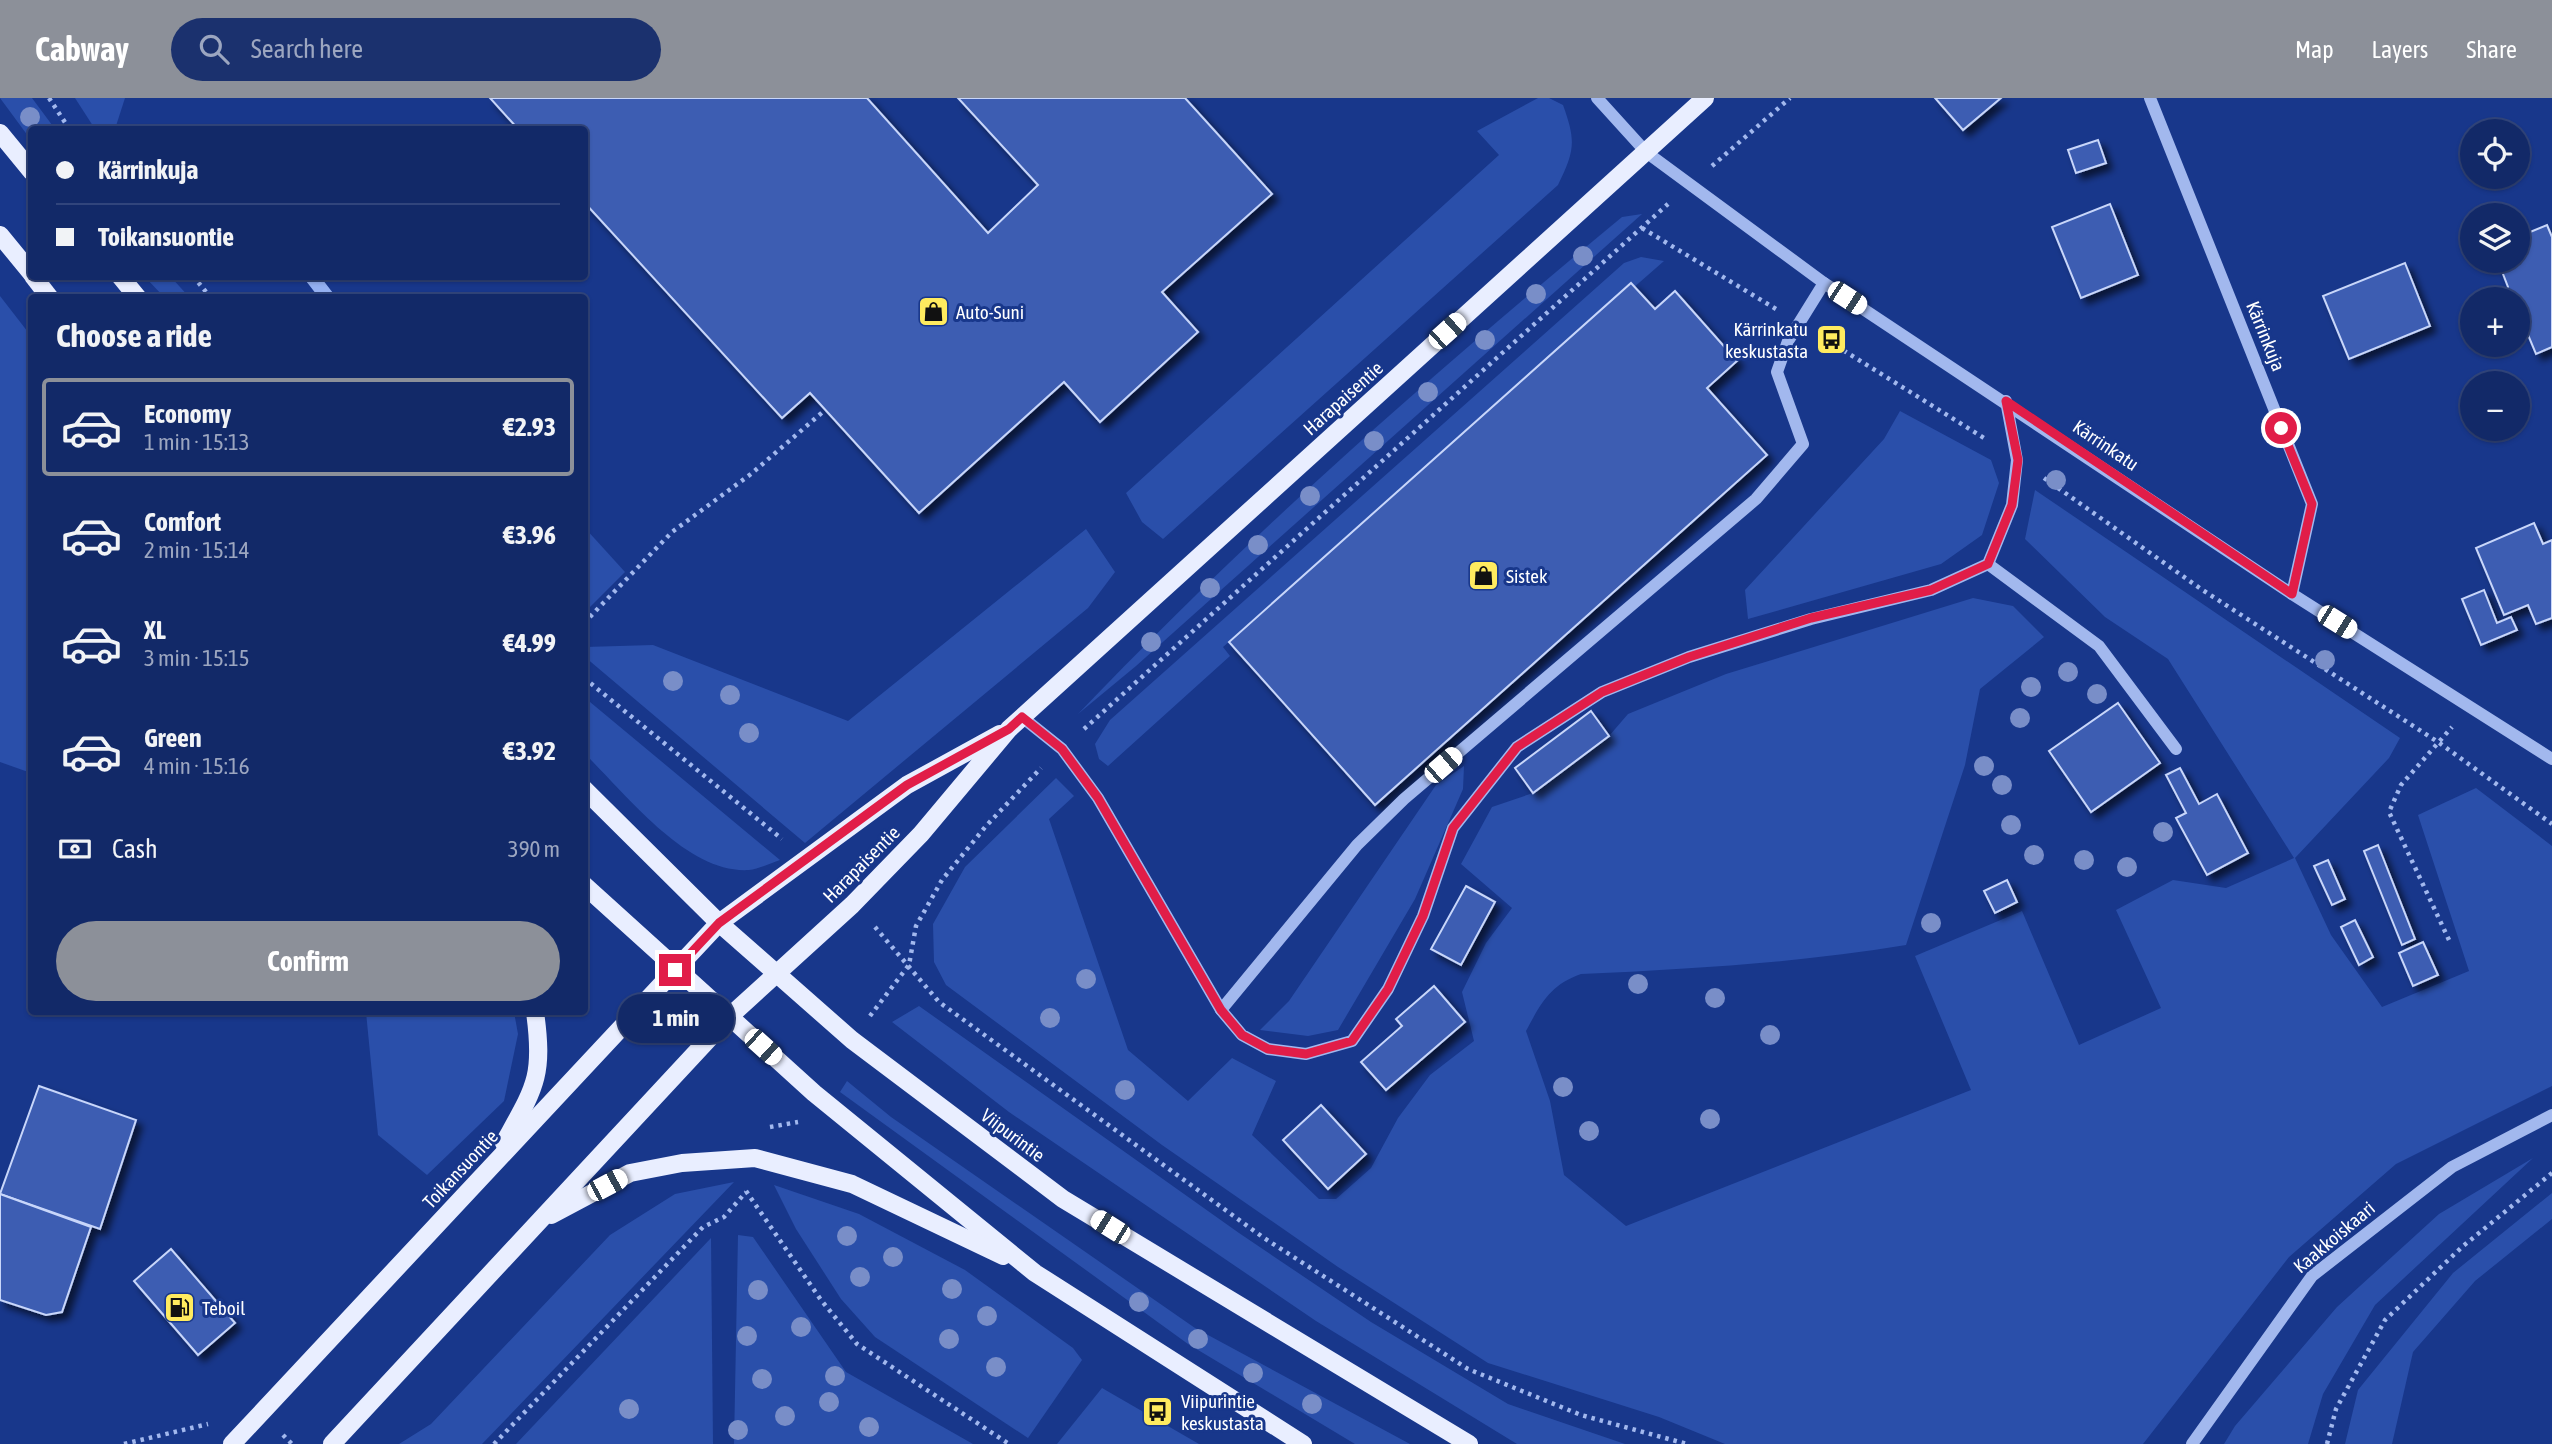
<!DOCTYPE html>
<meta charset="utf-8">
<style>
:root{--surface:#122968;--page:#1b316e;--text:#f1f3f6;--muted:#9ca6c0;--line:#31457c;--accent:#8c9099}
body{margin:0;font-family:"Asap Condensed",sans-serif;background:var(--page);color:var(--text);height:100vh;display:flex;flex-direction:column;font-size:26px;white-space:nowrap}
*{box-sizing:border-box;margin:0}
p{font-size:23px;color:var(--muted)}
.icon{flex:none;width:38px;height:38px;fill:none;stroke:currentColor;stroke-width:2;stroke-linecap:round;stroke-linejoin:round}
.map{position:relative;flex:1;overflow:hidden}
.panel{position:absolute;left:28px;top:196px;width:560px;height:721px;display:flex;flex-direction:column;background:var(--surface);border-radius:7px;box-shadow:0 2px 5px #0004,0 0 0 2px var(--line)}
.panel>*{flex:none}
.guide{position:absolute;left:28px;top:28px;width:560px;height:154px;border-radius:7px;box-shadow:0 2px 5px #0004,0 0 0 2px var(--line);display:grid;align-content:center;height:154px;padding:0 28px;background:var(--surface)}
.tools{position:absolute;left:2460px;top:21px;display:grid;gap:14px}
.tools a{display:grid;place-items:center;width:70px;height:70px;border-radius:50%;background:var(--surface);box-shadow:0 2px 5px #0004,0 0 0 2px var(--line);font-size:35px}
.end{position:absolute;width:32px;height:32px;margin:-16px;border:9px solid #e11d48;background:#fff;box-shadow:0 0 0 4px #fff}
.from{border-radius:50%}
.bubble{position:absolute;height:49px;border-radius:24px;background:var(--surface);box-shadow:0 2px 5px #0004,0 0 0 2px var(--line);font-size:23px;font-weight:700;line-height:49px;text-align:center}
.car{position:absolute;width:21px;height:42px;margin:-21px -10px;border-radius:9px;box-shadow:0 0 5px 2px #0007;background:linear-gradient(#fff 24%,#345 0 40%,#fff 0 76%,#345 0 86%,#fff 0)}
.guide b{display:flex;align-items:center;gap:24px;height:66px;font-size:26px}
.guide b+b{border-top:2px solid var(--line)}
.guide i{width:18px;height:18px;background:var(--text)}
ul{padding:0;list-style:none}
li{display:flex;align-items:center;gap:21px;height:98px;margin:0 14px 10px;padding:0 14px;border:4px solid transparent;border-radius:7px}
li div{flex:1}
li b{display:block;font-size:26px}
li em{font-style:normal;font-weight:700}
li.selected{border-color:var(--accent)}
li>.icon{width:63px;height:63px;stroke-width:1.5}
h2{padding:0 28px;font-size:32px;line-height:84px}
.pay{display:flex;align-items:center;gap:18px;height:77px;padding:0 28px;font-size:26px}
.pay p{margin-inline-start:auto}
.cta{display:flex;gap:14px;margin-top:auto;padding:14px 28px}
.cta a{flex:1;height:80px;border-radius:42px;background:var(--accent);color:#fff;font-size:28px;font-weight:700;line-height:80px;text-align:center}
header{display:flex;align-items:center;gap:42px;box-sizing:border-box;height:98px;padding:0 35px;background:var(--accent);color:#fff}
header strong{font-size:33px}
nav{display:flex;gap:38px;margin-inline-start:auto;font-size:24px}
.search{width:490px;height:63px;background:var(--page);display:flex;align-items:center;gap:18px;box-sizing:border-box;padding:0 24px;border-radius:38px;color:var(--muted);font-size:26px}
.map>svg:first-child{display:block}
.green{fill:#2a4faa}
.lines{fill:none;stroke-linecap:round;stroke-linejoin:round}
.stream{stroke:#94b0f1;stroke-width:14}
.building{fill:#3c5db2;stroke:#c8d6fa;stroke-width:2;filter:url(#shadow)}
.path{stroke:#a2b8ee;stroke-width:4.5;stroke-dasharray:3.5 5;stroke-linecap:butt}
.minor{stroke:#a2b8ee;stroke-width:12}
.major{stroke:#e9eeff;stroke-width:18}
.tree{fill:#798ec8}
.route{stroke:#e11d48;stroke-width:9}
.labels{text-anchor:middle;stroke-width:6;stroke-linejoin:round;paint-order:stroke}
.poi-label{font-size:19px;fill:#fff;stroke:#18378b;text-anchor:start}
.street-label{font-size:19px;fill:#fff;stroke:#18378b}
</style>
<header>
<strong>Cabway</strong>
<div class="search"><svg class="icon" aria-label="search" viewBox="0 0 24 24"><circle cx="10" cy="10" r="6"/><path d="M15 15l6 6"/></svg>Search here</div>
<nav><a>Map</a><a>Layers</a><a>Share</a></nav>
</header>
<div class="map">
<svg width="2552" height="1346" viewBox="0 0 2552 1346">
<defs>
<filter id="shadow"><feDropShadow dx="6" dy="6" stdDeviation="3.5" flood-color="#0009"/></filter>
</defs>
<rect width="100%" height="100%" fill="#18378b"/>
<g class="green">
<path d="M 0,0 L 32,0 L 55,31 L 32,32 L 31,42 Z"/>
<path d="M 75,0 L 125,0 L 115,31 L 95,31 Z"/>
<path d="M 1538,0 L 1549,0 L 1563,7 C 1576,43 1575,52 1558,87 L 1163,441 L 1142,424 L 1126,395 L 1499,57 L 1477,33 Z"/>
<path d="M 1642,116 L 1136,568 L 1078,616 C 1248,438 1433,275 1622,119 Z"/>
<path d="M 1641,159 L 1664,163 L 1223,549 L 1230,558 L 1108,668 L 1099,661 L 1095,646 L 1110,622 L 1624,165 Z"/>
<path d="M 145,179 L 171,179 L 189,199 L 164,199 Z"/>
<path d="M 0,198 L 31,238 L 31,675 L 0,664 Z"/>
<path d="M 1900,313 L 1991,362 L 1999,385 L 1982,437 L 1941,466 L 1748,521 L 1745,492 L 1884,341 Z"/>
<path d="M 2035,392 L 2400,640 L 2389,660 L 2295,760 L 2331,837 L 2382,909 L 2469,873 L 2418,717 L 2476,690 L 2552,748 L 2552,988 L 2396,1066 L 2289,1159 L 2143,1346 L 1725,1346 L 1659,1319 L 1488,1265 L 1338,1169 L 1162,1047 L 946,887 L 934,864 L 933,826 L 965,769 L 1056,680 L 1074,698 L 1049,721 L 1128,952 L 1188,1003 L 1232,960 L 1276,983 L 1252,1037 L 1319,1101 L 1336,1101 L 1371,1070 L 1398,1020 L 1430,977 L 1474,943 L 1462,894 L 1486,845 L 1512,810 L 1461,766 L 1492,709 L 1533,695 L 1609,638 L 1628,616 L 1726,576 L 1973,500 L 2013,508 L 2044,539 L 1980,591 L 1965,667 L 1906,847 C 1798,865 1690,871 1581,876 C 1550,887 1541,905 1526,933 L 1550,1003 L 1564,1077 L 1626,1128 L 1971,992 L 1915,858 L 2022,813 L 2079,947 L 2161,910 L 2116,812 L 2173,782 L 2226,790 L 2294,760 L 2168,561 L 2105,519 L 2025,441 Z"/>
<path d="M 585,430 L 625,474 L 585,514 Z"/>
<path d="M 1086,431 L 1115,474 L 1088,510 L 805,745 L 585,559 L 585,549 L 653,547 L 848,623 Z"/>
<path d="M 584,599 L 780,762 C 771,765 759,771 749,772 C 687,776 626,696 585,656 Z"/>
<path d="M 1464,668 L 1463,691 L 1415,801 L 1338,932 L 1308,938 L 1260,932 L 1289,903 L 1436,687 Z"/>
<path d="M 919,908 L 1239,1135 L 1371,1224 L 1508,1306 L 1625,1346 L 1517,1346 L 1316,1223 L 1009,1014 L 892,924 Z"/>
<path d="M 366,914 L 514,914 L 518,936 L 504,1003 L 427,1077 L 378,1037 Z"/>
<path d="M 847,983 L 891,1019 L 1195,1230 L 1410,1346 L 1355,1346 L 1188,1246 L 840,994 Z"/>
<path d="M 2533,1060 L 2375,1207 L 2323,1296 L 2308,1346 L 2224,1346 L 2235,1328 L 2337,1209 L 2439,1116 Z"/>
<path d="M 734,1084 L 482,1346 L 399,1346 L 431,1326 L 610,1137 L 675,1096 Z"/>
<path d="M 774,1087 L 859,1116 L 965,1172 L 1073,1250 L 1082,1262 L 1028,1340 L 875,1239 L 841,1201 L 796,1131 Z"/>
<path d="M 2552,1095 L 2552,1121 L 2475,1183 L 2413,1254 L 2392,1346 L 2345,1346 L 2358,1292 L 2453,1175 Z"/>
<path d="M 738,1137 L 753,1139 L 846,1274 L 973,1346 L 734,1346 Z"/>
<path d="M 711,1140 L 713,1346 L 516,1346 Z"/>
<path d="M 1102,1290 L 1199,1346 L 1057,1346 Z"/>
</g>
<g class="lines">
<path class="stream" d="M 311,178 L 328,200"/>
</g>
<g class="building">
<path d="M 490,0 L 867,0 L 988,135 L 1038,87 L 958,0 L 1185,0 L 1272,96 L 1162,194 L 1198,234 L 1100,324 L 1064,284 L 919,415 L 810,295 L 782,320 L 584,104 L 584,32 L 519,32 Z"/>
<path d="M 1935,0 L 2001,0 L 1963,32 Z"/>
<path d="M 2098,42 L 2106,65 L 2076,75 L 2068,52 Z"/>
<path d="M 2110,106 L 2138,177 L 2081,200 L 2052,129 Z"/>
<path d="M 2547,127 L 2552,139 L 2552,249 L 2536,256 L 2518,213 L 2518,201 L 2509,201 L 2506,194 L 2508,189 L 2498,163 L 2518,163 L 2518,139 Z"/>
<path d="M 2405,165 L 2430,228 L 2349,261 L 2323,198 Z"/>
<path d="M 1631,185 L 1655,211 L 1675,193 L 1737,263 L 1707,290 L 1767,357 L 1375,707 L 1229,544 Z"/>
<path d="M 2534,425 L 2543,446 L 2552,442 L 2552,520 L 2536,526 L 2528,507 L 2504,517 L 2476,450 Z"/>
<path d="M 2484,492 L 2497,525 L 2511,519 L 2517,532 L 2481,547 L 2462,501 Z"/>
<path d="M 2118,605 L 2160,665 L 2091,714 L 2049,653 Z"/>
<path d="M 1591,613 L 1609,638 L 1533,695 L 1515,670 Z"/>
<path d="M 2180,670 L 2199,706 L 2217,696 L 2248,755 L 2207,777 L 2176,720 L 2186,715 L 2166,677 Z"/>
<path d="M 2378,747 L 2415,841 L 2402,847 L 2364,753 Z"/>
<path d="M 2328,762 L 2345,801 L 2332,807 L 2314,768 Z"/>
<path d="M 2007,782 L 2017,804 L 1995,815 L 1984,793 Z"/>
<path d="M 1466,788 L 1495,804 L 1461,867 L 1431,851 Z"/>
<path d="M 2355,822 L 2373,859 L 2359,867 L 2341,829 Z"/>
<path d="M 2423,844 L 2438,877 L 2413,888 L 2399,855 Z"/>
<path d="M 1434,888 L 1465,924 L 1386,992 L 1361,964 L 1402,928 L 1396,921 Z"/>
<path d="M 39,988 L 136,1022 L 100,1131 L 0,1096 Z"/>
<path d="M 1321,1007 L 1366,1056 L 1328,1091 L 1283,1042 Z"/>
<path d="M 0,1096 L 91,1129 L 62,1214 L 46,1217 L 0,1202 Z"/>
<path d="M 171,1151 L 235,1225 L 198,1257 L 134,1183 Z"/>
</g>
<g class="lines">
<g class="path">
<path d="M 49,0 L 70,32"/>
<path d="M 1712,68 L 1790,0"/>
<path d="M 1642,130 L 1776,211"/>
<path d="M 193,178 L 211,200"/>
<path d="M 1822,239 L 1984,340"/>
<path d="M 2044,380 L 2201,491 L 2438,644 L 2552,726"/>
<path d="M 584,525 L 672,434 L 751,376 L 825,312"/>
<path d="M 584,580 L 782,741"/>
<path d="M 1084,631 L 1668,106"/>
<path d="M 875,829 L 939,904 L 1264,1140 L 1468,1271 L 1581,1317 L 1687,1346"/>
<path d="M 2449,842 L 2389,714 L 2401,687 L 2452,629"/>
<path d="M 870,918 L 909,867 L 916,828 L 942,782 L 986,728 L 1041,670"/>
<path d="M 770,1029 L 798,1024"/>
<path d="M 746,1093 L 821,1202 L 857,1246 L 1009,1346"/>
<path d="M 283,1337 L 292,1346"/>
<path d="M 124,1346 L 208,1326"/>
<path d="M 494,1346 L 703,1129 L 724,1119 L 746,1094"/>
<path d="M 2327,1346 L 2336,1311 L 2385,1222 L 2462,1149 L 2552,1075"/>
</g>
<g class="minor">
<path d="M 1597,0 L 1646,54 L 1824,185 L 2292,496 L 2552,661"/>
<path d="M 2150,0 L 2312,406 L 2292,496"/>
<path d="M 1988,466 L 2099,548 L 2176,651"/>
<path d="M 1022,619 L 1062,651 L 1098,700 L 1221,912 L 1357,747 L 1404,701 L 1756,401 L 1803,346 L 1777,274 L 1788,243 L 1824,185"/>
<path d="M 1221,912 L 1242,937 L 1268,951 L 1306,956 L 1352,943 L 1388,891 L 1423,818 L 1453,730 L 1517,649 L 1602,594 L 1689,559 L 1811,521 L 1931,492 L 1988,466 L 2012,407 L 2017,362 L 2006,303"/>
<path d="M 2192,1346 L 2312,1178 L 2452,1069 L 2552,1017"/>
</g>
<g class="major">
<path d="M 0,35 L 32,74"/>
<path d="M 0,137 L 32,176"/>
<path d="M 33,178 L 50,200"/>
<path d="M 120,178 L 138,200"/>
<path d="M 584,691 L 719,825 L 852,942 L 1063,1101 L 1469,1346"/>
<path d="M 584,787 L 814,995 L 1035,1175 L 1303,1346"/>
<path d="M 504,1045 C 535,989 544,979 535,914"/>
<path d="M 551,1117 L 630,1075 L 682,1065 L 755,1060 L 852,1086 L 1003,1158"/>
<path d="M 232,1346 L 719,825 L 907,687 L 1000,636"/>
<path d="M 332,1346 L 729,919 L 852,807 L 921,736 L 1009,631 L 1705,0"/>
</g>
</g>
<g class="tree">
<circle cx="30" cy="19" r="10"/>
<circle cx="1583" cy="158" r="10"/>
<circle cx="1536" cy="196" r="10"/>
<circle cx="1485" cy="242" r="10"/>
<circle cx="1428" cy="294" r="10"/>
<circle cx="1374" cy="343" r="10"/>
<circle cx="2056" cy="382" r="10"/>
<circle cx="1310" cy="398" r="10"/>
<circle cx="1258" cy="447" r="10"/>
<circle cx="1210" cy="490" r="10"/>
<circle cx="1151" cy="544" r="10"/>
<circle cx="2325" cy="562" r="10"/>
<circle cx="2068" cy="574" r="10"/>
<circle cx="673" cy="583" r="10"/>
<circle cx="2031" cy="589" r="10"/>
<circle cx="2097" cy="596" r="10"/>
<circle cx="730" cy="597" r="10"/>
<circle cx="2020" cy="620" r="10"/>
<circle cx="749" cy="635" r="10"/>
<circle cx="1984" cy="668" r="10"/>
<circle cx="2002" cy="687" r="10"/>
<circle cx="2011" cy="727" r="10"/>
<circle cx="2163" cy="734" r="10"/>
<circle cx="2034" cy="757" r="10"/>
<circle cx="2084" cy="762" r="10"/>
<circle cx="2127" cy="769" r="10"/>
<circle cx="1931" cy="825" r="10"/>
<circle cx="1086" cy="881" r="10"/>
<circle cx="1638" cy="886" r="10"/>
<circle cx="1715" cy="900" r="10"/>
<circle cx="1050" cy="920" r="10"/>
<circle cx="1770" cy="937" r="10"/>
<circle cx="1563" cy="989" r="10"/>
<circle cx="1125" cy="992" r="10"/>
<circle cx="1710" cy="1021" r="10"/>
<circle cx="1589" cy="1033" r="10"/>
<circle cx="847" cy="1138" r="10"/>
<circle cx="893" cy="1159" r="10"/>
<circle cx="860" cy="1179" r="10"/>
<circle cx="952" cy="1191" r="10"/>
<circle cx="758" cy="1192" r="10"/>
<circle cx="1139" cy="1204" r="10"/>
<circle cx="987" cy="1218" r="10"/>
<circle cx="801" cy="1229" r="10"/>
<circle cx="747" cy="1238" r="10"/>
<circle cx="949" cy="1241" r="10"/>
<circle cx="1198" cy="1241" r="10"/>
<circle cx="996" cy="1269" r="10"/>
<circle cx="1253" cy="1275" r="10"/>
<circle cx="835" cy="1278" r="10"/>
<circle cx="762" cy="1281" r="10"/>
<circle cx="829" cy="1304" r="10"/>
<circle cx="1312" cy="1306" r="10"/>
<circle cx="629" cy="1311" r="10"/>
<circle cx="785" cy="1318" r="10"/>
<circle cx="869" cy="1329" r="10"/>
<circle cx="738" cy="1332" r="10"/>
</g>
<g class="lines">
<path class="route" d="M 675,872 L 719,825 L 907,687 L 1009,631 L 1022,619 L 1062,651 L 1098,700 L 1221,912 L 1242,937 L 1268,951 L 1306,956 L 1352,943 L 1388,891 L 1423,818 L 1453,730 L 1517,649 L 1602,594 L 1689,559 L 1811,520 L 1931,492 L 1988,466 L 2012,407 L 2018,362 L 2006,303 L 2292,496 L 2312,406 L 2281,330"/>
</g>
<defs>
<symbol id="shop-square" viewBox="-11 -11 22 22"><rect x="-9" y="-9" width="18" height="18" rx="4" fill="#ffeb5f" stroke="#18378b"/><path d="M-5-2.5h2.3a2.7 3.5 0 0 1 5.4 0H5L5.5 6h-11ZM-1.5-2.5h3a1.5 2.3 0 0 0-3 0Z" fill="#111"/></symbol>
<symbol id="bus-square" viewBox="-11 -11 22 22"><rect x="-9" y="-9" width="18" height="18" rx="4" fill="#ffeb5f" stroke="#18378b"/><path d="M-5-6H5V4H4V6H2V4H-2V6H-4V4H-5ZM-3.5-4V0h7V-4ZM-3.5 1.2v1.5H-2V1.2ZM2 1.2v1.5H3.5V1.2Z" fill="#111"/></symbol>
<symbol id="fuel-square" viewBox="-11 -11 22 22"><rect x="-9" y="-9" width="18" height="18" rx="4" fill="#ffeb5f" stroke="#18378b"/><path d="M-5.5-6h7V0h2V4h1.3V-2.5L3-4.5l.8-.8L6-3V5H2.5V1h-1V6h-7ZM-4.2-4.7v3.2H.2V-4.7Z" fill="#111"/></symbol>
</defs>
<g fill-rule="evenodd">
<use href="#shop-square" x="916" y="196" width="35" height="35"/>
<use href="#bus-square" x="1814" y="224" width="35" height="35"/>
<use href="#shop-square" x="1466" y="460" width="35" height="35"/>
<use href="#fuel-square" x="162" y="1192" width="35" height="35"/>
<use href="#bus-square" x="1140" y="1296" width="35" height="35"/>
</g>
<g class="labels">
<g class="poi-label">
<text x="956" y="221">Auto-Suni</text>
<text x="1808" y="238" text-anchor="end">Kärrinkatu<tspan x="1808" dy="22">keskustasta</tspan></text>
<text x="1506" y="485">Sistek</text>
<text x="202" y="1217">Teboil</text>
<text x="1181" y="1310">Viipurintie<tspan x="1181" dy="22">keskustasta</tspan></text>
</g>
<g class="street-label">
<text transform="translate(2266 238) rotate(68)" y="7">Kärrinkuja</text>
<text transform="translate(1343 300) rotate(-42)" y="7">Harapaisentie</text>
<text transform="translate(2106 347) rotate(34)" y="7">Kärrinkatu</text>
<text transform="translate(861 766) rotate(-45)" y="7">Harapaisentie</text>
<text transform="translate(1013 1037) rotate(37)" y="7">Viipurintie</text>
<text transform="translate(460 1071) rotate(-47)" y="7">Toikansuontie</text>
<text transform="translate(2334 1139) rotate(-40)" y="7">Kaakkoiskaari</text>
</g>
</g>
</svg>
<div class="tools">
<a><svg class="icon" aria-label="locate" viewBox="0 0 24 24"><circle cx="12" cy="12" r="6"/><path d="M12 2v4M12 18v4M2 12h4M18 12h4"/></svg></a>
<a><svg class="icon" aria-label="layers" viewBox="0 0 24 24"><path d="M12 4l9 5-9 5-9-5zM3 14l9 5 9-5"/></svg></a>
<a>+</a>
<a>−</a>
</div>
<i class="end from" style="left:2281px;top:330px"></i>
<i class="end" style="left:675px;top:872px"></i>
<div class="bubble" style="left:618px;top:896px;width:116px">1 min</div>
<i class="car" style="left:1847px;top:200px;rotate:123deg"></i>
<i class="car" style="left:1447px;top:233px;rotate:48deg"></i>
<i class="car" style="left:2337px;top:524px;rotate:122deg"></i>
<i class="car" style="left:1443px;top:667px;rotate:49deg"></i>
<i class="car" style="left:763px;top:949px;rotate:132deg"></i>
<i class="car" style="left:607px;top:1087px;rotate:62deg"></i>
<i class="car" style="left:1110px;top:1129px;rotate:302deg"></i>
<div class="guide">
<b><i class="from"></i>Kärrinkuja</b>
<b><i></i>Toikansuontie</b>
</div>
<section class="panel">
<h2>Choose a ride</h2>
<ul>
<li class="selected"><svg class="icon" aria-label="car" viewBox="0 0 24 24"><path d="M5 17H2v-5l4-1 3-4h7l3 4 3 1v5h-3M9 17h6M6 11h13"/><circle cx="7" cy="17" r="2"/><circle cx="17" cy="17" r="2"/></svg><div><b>Economy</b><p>1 min · 15:13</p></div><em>€2.93</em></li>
<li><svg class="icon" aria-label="car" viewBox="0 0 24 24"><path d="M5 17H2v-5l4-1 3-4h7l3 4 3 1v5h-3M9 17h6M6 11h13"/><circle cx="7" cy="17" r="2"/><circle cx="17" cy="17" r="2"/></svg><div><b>Comfort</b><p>2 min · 15:14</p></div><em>€3.96</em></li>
<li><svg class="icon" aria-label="car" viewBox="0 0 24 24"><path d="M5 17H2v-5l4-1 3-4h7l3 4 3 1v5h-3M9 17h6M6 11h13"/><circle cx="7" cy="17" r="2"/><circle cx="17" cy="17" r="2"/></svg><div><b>XL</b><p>3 min · 15:15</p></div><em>€4.99</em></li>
<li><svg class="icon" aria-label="car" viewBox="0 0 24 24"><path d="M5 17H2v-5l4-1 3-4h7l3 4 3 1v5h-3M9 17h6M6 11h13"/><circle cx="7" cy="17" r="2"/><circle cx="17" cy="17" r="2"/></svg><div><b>Green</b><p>4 min · 15:16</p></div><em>€3.92</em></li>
</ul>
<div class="pay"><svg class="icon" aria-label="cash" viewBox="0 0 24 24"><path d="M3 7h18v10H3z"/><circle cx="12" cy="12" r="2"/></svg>Cash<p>390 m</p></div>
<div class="cta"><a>Confirm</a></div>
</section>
</div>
